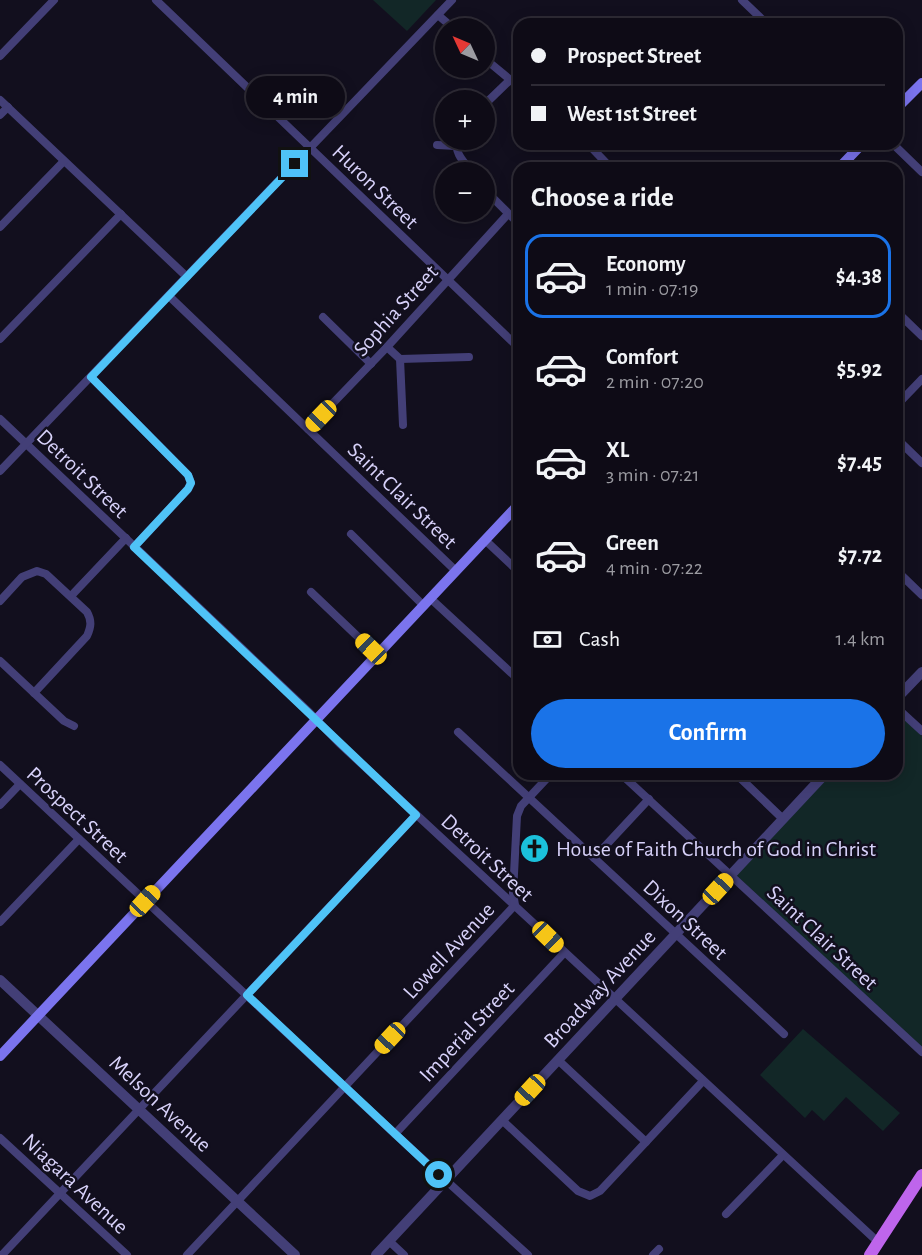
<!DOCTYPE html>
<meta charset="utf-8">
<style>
:root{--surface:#0e0b16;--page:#1c1923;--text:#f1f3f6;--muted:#9b9ba1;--line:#2e2b35;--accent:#1a73e8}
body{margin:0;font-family:"Alegreya Sans",sans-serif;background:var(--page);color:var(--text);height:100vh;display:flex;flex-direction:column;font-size:22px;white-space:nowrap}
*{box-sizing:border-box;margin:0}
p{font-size:20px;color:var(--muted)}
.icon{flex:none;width:33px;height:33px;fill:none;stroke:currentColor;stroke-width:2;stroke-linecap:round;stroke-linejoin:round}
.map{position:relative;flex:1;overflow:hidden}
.details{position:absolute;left:513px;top:162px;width:390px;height:618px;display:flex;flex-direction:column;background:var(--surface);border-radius:18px;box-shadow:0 3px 15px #0003,0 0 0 2px var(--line)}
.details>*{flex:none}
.guide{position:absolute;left:513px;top:18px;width:390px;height:132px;border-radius:18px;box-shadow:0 3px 15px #0003,0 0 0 2px var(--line);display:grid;align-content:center;height:132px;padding:0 18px;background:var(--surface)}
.needle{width:39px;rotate:314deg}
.controls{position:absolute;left:435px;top:18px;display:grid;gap:12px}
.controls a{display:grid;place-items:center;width:60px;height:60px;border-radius:50%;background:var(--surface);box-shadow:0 3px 15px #0003,0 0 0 2px var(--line);font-size:30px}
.end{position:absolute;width:27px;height:27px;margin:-14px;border:8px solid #4fc3f7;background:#111;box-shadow:0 0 0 3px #111}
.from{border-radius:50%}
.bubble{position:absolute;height:42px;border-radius:21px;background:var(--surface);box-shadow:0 3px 15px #0003,0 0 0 2px var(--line);font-size:20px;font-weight:600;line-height:42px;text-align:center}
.car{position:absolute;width:18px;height:36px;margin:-18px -9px;border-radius:8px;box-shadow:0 0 4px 2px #0007;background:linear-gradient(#f5c518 24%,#345 0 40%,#f5c518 0 76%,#345 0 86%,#f5c518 0)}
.guide b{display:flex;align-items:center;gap:21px;height:57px;font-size:22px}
.guide b+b{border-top:2px solid var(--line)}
.guide i{width:15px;height:15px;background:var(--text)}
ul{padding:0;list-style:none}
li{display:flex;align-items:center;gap:18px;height:84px;margin:0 12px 9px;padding:0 6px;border:3px solid transparent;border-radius:18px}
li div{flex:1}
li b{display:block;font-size:22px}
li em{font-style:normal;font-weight:600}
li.on{border-color:var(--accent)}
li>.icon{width:54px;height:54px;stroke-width:1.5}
h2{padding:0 18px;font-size:27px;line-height:72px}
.pay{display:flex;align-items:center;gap:15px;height:66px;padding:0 18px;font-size:22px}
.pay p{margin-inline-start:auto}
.cta{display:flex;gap:12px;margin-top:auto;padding:12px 18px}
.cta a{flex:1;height:69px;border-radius:36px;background:var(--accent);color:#fff;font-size:24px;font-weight:600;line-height:69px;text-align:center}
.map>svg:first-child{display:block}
.green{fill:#122727}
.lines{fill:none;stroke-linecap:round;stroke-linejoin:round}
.minor{stroke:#433f77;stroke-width:8}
.tertiary{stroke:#433f77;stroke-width:10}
.secondary{stroke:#7b74ee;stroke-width:10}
.primary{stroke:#be65ec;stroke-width:12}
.route{stroke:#4fc3f7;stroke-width:8}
.labels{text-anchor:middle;stroke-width:5;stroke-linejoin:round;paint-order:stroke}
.street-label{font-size:22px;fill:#d7d1f9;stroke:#120f1e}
.poi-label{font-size:22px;fill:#d7d1f9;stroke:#120f1e;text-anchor:start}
</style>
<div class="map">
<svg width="922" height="1255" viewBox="0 0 922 1255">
<rect width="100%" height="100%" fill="#120f1e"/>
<g class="green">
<path d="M 373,0 L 436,0 L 407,31 Z"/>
<path d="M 897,712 L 922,736 L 922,1048 L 736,875 L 830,774 L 897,774 Z"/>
<path d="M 803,1029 L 900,1113 L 883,1131 L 846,1097 L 824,1121 L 812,1110 L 805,1118 L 760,1075 Z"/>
</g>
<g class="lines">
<g class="minor">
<path d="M 156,0 L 519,348"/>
<path d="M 742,0 L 767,24"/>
<path d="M 438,15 L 453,28"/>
<path d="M 0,56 L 54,0"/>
<path d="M 484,58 L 519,87"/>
<path d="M 0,100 L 187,277"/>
<path d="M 484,105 L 510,80"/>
<path d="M 0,115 L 8,107"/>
<path d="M 457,140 C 454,153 464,162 472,172"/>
<path d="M 588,144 L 611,168"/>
<path d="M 893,144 L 922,172"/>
<path d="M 437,145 L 456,146"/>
<path d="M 484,189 L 519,224"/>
<path d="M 0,227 L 64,161"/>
<path d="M 169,296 L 456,571"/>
<path d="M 897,312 L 922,336"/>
<path d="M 323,317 L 371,364"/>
<path d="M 0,339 L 121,214"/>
<path d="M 387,347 L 400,359 L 403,425"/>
<path d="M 400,359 L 469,357"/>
<path d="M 91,377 L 188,475 L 191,483 L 188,489 L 134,547"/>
<path d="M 897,405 L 922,379"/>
<path d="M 0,419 L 310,713 L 339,743 L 878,1242"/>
<path d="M 308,429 L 387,347 L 508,214"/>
<path d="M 897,439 L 922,463"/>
<path d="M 0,471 L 452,0"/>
<path d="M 351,534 L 423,605"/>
<path d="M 485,540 L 519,572"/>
<path d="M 897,571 L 922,595"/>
<path d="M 311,592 L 377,655"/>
<path d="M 71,596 L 126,538"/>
<path d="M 430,598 L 519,680"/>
<path d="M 0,601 L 22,577 L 37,571 L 46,574 L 87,612 C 92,621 91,627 87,636 L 34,693"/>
<path d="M 0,661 L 64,721 L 74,726"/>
<path d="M 897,708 L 922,731"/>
<path d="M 458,732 L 784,1034"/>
<path d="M 0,765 L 395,1134 L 528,1255"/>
<path d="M 621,774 L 922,1052"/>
<path d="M 736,774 L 783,819"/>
<path d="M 0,805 L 20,784"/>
<path d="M 594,858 L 649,799"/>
<path d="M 0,922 L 79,839"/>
<path d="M 558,1060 L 646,1142"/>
<path d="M 502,1120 L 578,1191 L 590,1196 L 600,1191 L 703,1081"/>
<path d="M 395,1134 L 564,953"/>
<path d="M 0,1138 L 127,1255"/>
<path d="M 726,1214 L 783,1155"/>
<path d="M 389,1241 L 404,1255"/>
<path d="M 2,1255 L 416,815"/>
<path d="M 187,1255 L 515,905 L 513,893 L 517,816 L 521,806 L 551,774"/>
<path d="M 653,1255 L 659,1249"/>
</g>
<g class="tertiary">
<path d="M 897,698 L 922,672"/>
<path d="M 0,980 L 295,1255"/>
<path d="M 376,1255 L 825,774"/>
</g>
<g class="secondary">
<path d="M 897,108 L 922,83"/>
<path d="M 839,168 L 862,144"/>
<path d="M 0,1056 L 519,504"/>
</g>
<path class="primary" d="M 870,1255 L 922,1175"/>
</g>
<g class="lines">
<path class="route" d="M 295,164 L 91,377 L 188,475 L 191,483 L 188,489 L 134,547 L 416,815 L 247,995 L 439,1175"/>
</g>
<defs>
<symbol id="church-disc" viewBox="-11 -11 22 22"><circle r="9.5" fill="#1bc1db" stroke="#120f1e"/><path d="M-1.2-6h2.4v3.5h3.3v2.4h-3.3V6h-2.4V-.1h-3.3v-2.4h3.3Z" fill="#111"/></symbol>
</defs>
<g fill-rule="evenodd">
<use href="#church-disc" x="518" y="832" width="33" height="33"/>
</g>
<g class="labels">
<g class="street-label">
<text transform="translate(376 186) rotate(44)" y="8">Huron Street</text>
<text transform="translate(395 310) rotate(-48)" y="8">Sophia Street</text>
<text transform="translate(83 473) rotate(44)" y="8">Detroit Street</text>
<text transform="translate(403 495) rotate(44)" y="8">Saint Clair Street</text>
<text transform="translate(78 814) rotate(43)" y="8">Prospect Street</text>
<text transform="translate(488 857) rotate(43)" y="8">Detroit Street</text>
<text transform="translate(686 919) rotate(43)" y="8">Dixon Street</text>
<text transform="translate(823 937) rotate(43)" y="8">Saint Clair Street</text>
<text transform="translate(448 950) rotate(-47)" y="8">Lowell Avenue</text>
<text transform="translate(599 988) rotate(-47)" y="8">Broadway Avenue</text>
<text transform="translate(466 1031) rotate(-47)" y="8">Imperial Street</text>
<text transform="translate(161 1103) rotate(43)" y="8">Melson Avenue</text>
<text transform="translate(76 1183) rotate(43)" y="8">Niagara Avenue</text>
</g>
<g class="poi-label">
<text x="556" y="856">House of Faith Church of God in Christ</text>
</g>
</g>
</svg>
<div class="controls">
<a><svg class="needle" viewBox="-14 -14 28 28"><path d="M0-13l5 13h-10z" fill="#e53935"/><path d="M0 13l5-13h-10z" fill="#9b9ba1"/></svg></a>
<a>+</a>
<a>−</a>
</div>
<i class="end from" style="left:439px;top:1175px"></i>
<i class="end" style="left:295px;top:164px"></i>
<div class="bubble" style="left:246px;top:76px;width:99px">4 min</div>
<i class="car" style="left:321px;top:416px;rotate:224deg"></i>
<i class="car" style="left:371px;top:649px;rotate:314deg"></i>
<i class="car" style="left:718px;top:889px;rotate:43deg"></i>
<i class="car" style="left:145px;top:901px;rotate:43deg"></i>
<i class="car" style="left:548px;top:937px;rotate:134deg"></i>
<i class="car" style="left:390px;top:1038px;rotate:223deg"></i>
<i class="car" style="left:530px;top:1090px;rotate:223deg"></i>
<div class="guide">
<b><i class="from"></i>Prospect Street</b>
<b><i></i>West 1st Street</b>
</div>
<section class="details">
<h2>Choose a ride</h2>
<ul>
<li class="on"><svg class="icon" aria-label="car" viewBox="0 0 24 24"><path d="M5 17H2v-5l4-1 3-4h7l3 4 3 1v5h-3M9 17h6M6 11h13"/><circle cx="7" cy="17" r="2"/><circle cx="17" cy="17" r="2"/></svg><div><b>Economy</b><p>1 min · 07:19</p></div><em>$4.38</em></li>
<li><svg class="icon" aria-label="car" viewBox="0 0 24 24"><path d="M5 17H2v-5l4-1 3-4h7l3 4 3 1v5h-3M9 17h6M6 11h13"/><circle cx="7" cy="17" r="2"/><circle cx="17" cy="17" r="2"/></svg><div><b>Comfort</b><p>2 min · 07:20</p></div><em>$5.92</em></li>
<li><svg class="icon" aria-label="car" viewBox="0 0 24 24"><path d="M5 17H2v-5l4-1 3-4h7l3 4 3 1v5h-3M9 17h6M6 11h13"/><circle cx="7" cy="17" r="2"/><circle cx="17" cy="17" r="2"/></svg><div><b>XL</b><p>3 min · 07:21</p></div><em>$7.45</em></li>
<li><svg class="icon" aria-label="car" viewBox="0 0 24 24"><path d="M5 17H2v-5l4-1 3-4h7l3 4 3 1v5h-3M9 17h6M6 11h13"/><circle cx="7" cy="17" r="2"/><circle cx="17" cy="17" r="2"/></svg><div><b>Green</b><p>4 min · 07:22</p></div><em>$7.72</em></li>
</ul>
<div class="pay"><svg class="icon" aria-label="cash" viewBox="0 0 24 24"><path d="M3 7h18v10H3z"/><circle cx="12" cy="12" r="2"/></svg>Cash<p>1.4 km</p></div>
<div class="cta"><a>Confirm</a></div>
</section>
</div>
